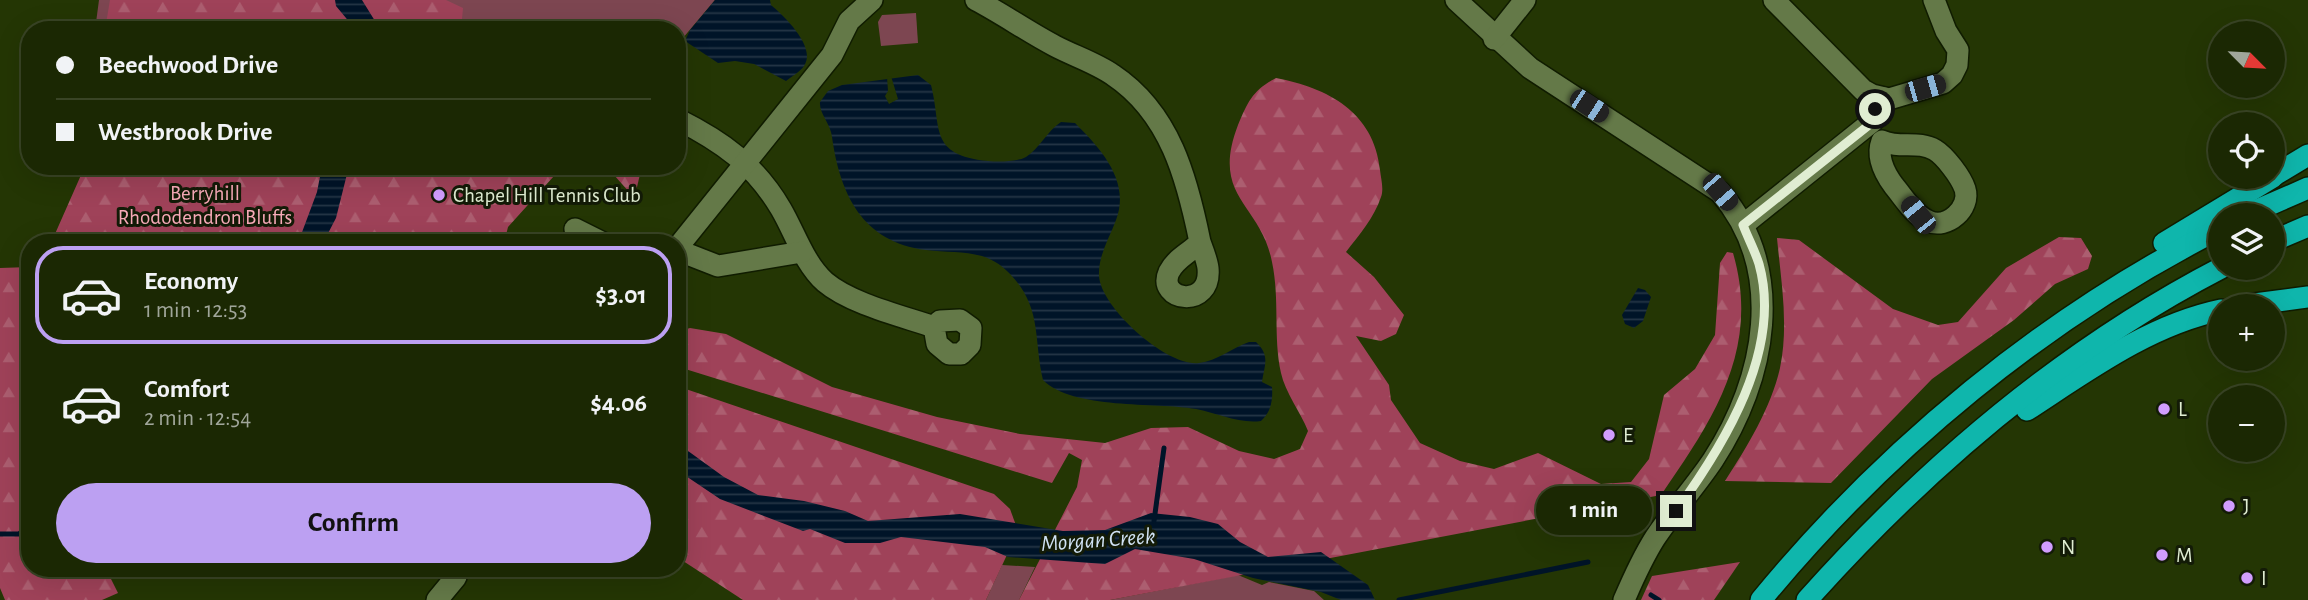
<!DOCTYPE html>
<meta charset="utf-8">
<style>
:root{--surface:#1b2803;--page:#24300d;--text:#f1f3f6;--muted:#a0a69a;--line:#394425;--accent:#bca0f2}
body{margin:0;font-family:"Alegreya Sans",sans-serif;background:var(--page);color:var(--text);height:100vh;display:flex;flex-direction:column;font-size:26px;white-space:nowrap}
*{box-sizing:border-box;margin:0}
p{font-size:23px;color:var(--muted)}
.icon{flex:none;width:38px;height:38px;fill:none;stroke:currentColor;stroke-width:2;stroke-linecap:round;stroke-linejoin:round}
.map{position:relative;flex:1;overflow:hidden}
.details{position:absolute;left:21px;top:234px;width:665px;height:343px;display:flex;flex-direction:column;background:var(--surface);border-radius:28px;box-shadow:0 7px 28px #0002,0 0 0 2px var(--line)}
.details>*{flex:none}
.guide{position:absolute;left:21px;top:21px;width:665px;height:154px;border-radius:28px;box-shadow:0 7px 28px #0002,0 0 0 2px var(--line);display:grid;align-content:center;height:154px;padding:0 35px;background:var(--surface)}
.needle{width:46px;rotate:114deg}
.controls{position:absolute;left:2208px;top:21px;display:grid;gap:14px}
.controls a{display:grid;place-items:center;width:77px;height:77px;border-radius:50%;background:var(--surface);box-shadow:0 7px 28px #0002,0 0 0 2px var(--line);font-size:35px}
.end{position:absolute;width:32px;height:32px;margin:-16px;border:9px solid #e0edd2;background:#111;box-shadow:0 0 0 4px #111}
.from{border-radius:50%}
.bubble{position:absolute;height:49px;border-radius:24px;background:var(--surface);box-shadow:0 7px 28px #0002,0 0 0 2px var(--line);font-size:23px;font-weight:700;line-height:49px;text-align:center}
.car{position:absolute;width:21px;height:42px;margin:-21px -10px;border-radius:9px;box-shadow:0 0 5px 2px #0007;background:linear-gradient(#222 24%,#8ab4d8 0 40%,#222 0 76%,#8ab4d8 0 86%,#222 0)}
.guide b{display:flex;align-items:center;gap:24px;height:66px;font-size:26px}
.guide b+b{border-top:2px solid var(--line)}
.guide i{width:18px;height:18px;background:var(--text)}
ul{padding:12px 0 0;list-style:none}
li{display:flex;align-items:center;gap:21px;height:98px;margin:0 14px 10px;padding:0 21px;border:4px solid transparent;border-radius:28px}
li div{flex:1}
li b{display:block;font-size:26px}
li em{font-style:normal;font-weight:700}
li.selected{border-color:var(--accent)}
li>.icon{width:63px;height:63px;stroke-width:1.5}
.primary-button{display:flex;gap:14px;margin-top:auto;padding:14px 35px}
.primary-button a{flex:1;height:80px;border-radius:42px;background:var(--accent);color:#111;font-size:28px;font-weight:700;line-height:80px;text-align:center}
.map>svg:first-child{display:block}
.green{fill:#7d4651}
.forest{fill:url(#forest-firs)}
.water{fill:url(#water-rules)}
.pier{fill:#243604}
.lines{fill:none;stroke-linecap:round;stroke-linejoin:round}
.stream{stroke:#001428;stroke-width:5}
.minor-casing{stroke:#101c00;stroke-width:24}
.highway-casing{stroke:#101c00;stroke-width:24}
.minor{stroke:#647948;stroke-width:21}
.highway{stroke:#0fb6ac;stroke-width:21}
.route{stroke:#e0edd2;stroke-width:9}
.poi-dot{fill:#d19dfe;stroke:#131b07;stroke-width:2.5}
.labels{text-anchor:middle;stroke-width:6;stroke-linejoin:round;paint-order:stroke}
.park-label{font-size:21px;fill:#f8aab8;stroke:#131b07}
.poi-label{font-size:21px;fill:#e0edd2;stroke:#131b07;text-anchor:start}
.water-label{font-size:23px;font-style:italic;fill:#d0e2f4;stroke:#131b07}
</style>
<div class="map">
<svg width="2308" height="600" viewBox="0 0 2308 600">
<defs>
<pattern id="forest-firs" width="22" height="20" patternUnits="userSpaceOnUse" patternTransform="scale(1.75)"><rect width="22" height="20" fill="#9f4259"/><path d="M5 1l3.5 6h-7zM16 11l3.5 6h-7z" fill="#ac5e70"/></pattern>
<pattern id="water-rules" width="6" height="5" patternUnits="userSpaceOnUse" patternTransform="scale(1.75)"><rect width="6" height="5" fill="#001428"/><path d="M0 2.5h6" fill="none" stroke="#253646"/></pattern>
</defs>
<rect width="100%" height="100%" fill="#243604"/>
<g class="green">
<path d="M 99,0 L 715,0 L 677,45 L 677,30 L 95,30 Z"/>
<path d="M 916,13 L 918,43 L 881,46 L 878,22 L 882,15 Z"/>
<path d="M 1002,565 L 1035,567 L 1019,600 L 986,600 Z"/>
<path d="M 1238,575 L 1262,585 L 1269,582 L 1314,591 L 1324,600 L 1110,600 Z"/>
</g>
<g class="forest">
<path d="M 110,0 L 446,0 L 463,8 L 461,30 L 105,30 Z"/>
<path d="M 1276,78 C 1328,88 1374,112 1380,170 C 1381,179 1384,189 1381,197 C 1374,218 1359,235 1346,252 L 1374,277 L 1404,315 L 1396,334 L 1381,341 L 1356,336 L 1389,385 L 1391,400 L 1420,443 L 1460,461 L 1494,469 L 1538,453 L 1601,484 L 1631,482 L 1649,459 L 1664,395 L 1695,369 L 1715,335 L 1720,263 L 1727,252 L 1733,253 C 1761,349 1713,420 1661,495 L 1110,600 L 1019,600 L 1077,487 L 1082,460 L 1069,453 L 1052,483 L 682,368 L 677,362 L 677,332 L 690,328 L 726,334 L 832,387 L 937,417 L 1020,434 L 1105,443 L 1151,428 L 1188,427 L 1239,451 L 1274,459 L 1300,449 L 1308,431 C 1301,413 1285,392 1281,373 C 1273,336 1280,300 1272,262 C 1261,203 1210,198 1238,125 C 1248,101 1253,90 1276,78 Z"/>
<path d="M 85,166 L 563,166 L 508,227 L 504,243 L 51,243 Z"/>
<path d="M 606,166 L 635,166 L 641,170 L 637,187 L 630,193 Z"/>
<path d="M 2059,237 L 2081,238 L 2092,256 L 2088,269 L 2055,284 L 2014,320 L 1932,379 L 1831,483 L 1725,481 C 1747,447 1771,408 1780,368 C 1789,325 1781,281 1777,238 L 1799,240 L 1893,309 L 1938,325 L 1958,322 L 2006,268 Z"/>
<path d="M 30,267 L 30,569 L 106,569 L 118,593 L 102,600 L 5,600 L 0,588 L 0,268 Z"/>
<path d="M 677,386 L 994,494 L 1010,509 L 1018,531 L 986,600 L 743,600 L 677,557 Z"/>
<path d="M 1740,562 L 1714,600 L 1641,600 L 1652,576 Z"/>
</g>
<g class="water">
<path d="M 335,0 L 362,0 L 375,21 L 373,30 L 350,30 L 351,24 L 336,6 Z"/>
<path d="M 715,0 L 770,0 L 771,5 C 784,16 817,47 804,66 C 800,72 791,77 786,81 L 754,64 L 735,61 L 718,63 L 685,41 L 690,30 Z"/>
<path d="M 918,75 L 931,85 C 942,128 928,155 988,161 C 998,162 1017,162 1026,157 C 1040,148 1047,131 1061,122 L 1075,123 C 1100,148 1131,181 1116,220 C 1109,239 1098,256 1099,276 C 1101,308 1167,367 1199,363 C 1217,361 1232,348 1249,342 L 1256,342 C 1271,356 1264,366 1262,382 L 1272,387 C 1273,400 1271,412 1261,421 C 1239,424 1217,413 1196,409 C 1155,402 1073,410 1043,380 C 1033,337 1043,306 1007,271 C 984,248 955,254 926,250 C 862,242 840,194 832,137 C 831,124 819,114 820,102 L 828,91 L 842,85 Z"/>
<path d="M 322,166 L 349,166 L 336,218 L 323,243 L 298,243 L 317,192 Z"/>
<path d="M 1638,288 L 1645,290 L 1651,297 L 1643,321 L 1634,328 L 1625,324 L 1622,315 Z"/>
<path d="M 677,443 L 724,477 L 758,495 L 804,501 L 845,511 L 868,521 L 960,514 L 1063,531 L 1105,530 L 1151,513 L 1190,517 L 1218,524 L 1240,542 L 1268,557 L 1321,552 L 1368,585 L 1375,600 L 1341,600 L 1321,592 L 1253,578 L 1194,559 L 1135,549 L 1105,564 L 1008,557 L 985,547 L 901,537 L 880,543 L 845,543 L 810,529 L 803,531 L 720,499 L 677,470 Z"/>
</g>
<path class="pier" d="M 891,76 L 898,99 L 889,104 L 885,96 L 888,91 L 887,77 Z"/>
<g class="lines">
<g class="stream">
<path d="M 1154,521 L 1164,448"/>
<path d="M 0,534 L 19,534 L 30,525"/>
<path d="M 1651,595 L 1659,600"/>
<path d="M 1399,600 L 1588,562"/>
</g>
<defs>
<g id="minor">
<path d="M 976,0 C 1003,14 1028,32 1055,46 C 1074,56 1096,63 1113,75 C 1170,113 1187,178 1200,242 C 1190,253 1176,258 1169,272 C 1156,301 1212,310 1208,268 C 1207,260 1203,250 1200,242"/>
<path d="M 1456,0 L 1530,68 L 1720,192 C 1787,270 1766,379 1713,460 C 1695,487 1673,511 1655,538 C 1643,557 1633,579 1624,600"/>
<path d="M 1774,0 L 1863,90 L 1872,95 L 1889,99 L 1943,83 L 1952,75 L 1957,65 L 1958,50 L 1946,31 L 1934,0"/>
<path d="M 1494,39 L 1525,0"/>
<path d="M 677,119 C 723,142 755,165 781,209 C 795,233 804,263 825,282 C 851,304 902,316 934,327 L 937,344 L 949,354 L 961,354 L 970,345 L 971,328 L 960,320 L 940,321 L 934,327"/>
<path d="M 1882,141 C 1900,149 1918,140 1935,150 C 1945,156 1961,177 1965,189 C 1971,208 1947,230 1928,221 C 1914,215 1904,198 1894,186 C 1885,174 1876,157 1882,141 Z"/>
<path d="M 1743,225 L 1873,121 L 1875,109 L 1884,98"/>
<path d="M 575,229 L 603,243"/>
<path d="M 677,248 L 832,55 L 849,21 L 872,0"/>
<path d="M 677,250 L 718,266 L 802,252"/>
<path d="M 437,600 L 456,577"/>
</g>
<g id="highway">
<path d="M 2273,176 L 2308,155"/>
<path d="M 2246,215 L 2308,188"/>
<path d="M 2273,241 L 2308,226"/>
<path d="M 2164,243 L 2273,177"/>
<path d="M 2239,306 L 2308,297"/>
<path d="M 2027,410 C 2087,371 2149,325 2221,310"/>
<path d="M 1761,600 C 1886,448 2045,317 2221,228"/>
<path d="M 1807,600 C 1925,468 2063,350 2221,268"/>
</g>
</defs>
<use href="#minor" class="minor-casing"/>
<use href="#highway" class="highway-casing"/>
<use href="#minor" class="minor"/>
<use href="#highway" class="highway"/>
</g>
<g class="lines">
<path class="route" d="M 1676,511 C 1724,445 1783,350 1759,264 C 1755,251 1748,238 1743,225 L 1874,121 L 1875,109"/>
</g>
<g class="poi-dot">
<circle cx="439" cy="195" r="7"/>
<circle cx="2164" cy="409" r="7"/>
<circle cx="1609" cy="435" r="7"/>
<circle cx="2229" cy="506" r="7"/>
<circle cx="2047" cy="547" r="7"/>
<circle cx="2162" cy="555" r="7"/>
<circle cx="2247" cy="578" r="7"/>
</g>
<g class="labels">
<g class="park-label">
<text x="205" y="200">Berryhill<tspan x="205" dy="24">Rhododendron Bluffs</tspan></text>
</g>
<g class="poi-label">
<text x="453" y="202">Chapel Hill Tennis Club</text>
<text x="2178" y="416">L</text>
<text x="1623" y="442">E</text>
<text x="2243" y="513">J</text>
<text x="2061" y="554">N</text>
<text x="2176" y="562">M</text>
<text x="2261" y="585">I</text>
</g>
<g class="water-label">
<text transform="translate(1098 539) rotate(-4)" y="8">Morgan Creek</text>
</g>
</g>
</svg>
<div class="controls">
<a><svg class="needle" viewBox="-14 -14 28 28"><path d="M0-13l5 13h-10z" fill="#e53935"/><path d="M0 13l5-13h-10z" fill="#a0a69a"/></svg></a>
<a><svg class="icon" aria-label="locate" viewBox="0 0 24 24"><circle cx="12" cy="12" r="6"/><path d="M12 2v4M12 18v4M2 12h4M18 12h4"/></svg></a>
<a><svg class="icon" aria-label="layers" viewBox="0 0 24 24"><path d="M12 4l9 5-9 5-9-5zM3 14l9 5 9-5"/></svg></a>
<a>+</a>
<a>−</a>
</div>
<i class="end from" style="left:1875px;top:109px"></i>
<i class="end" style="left:1676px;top:511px"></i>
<div class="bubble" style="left:1536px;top:486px;width:116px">1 min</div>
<i class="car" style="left:1925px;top:88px;rotate:74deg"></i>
<i class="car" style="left:1589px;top:106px;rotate:123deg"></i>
<i class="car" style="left:1720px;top:192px;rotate:139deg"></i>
<i class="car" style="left:1918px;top:215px;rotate:321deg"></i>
<div class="guide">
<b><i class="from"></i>Beechwood Drive</b>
<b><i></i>Westbrook Drive</b>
</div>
<section class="details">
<ul>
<li class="selected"><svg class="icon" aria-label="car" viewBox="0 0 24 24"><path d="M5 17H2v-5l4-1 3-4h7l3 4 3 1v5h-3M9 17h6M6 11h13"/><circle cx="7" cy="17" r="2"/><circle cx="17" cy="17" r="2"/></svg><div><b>Economy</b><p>1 min · 12:53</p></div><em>$3.01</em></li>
<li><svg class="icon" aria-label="car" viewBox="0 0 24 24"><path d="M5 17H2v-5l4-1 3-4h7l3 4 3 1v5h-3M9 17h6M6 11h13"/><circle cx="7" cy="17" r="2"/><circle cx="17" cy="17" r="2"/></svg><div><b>Comfort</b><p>2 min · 12:54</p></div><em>$4.06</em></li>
</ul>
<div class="primary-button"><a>Confirm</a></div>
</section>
</div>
